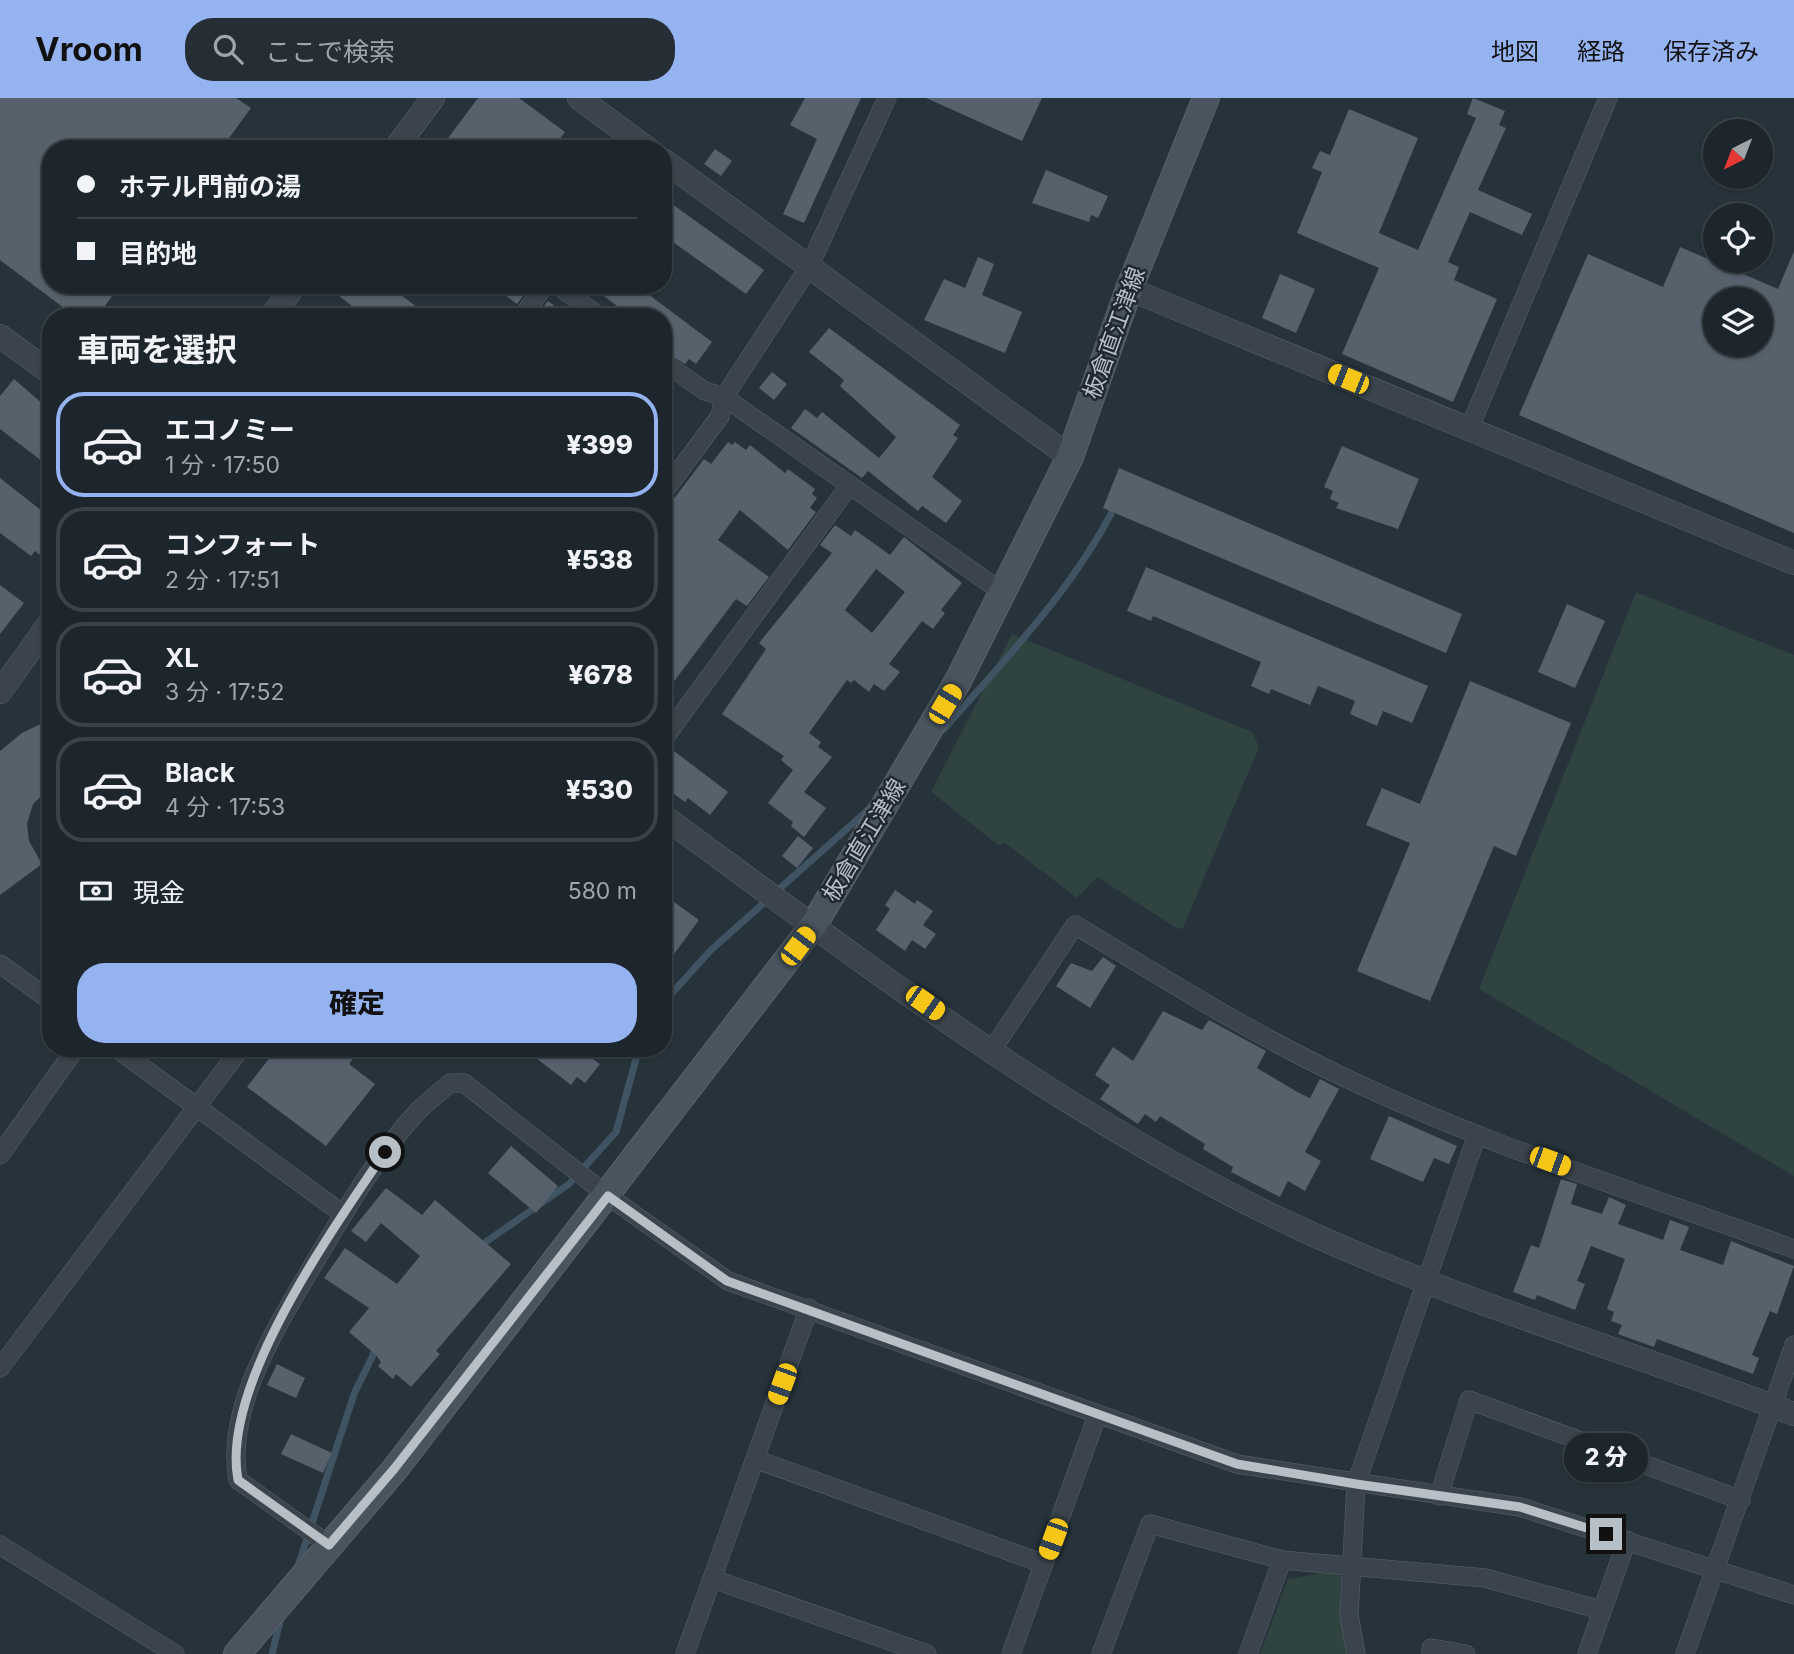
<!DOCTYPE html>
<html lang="ja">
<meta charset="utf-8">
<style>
:root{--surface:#1d262c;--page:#252e34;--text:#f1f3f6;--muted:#a0a5a9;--line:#3b4348;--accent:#95b2f1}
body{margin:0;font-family:Inter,"Noto Sans JP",sans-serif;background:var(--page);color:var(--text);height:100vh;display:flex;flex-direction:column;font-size:26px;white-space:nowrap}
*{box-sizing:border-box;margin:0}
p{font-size:23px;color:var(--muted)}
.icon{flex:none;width:38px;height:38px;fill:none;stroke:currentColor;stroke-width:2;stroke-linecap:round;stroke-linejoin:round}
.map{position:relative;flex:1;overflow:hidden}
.drawer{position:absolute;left:42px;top:210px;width:630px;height:749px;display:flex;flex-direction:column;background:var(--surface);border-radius:28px;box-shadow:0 2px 5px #0004,0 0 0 2px var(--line)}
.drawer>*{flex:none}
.hud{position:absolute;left:42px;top:42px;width:630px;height:154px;border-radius:28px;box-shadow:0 2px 5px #0004,0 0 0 2px var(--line);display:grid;align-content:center;height:154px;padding:0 35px;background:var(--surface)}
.needle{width:46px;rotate:222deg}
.tools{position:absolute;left:1703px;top:21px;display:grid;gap:14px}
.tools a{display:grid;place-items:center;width:70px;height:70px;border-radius:50%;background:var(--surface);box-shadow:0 2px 5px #0004,0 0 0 2px var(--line);font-size:35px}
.end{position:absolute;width:32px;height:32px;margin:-16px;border:9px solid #b7bfc7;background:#111;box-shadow:0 0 0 4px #111}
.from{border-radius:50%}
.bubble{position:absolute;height:49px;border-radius:24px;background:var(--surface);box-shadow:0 2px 5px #0004,0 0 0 2px var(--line);font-size:23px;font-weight:800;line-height:49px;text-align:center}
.car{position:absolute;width:21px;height:42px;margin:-21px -10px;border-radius:9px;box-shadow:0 0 5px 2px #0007;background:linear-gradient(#f5c518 24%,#345 0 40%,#f5c518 0 76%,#345 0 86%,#f5c518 0)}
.hud b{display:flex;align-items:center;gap:24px;height:66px;font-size:26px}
.hud b+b{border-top:2px solid var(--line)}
.hud i{width:18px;height:18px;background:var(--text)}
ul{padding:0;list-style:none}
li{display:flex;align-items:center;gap:21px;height:105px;margin:0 14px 10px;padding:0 21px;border:4px solid var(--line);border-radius:28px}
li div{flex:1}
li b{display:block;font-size:26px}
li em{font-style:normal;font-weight:800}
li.selected{border-color:var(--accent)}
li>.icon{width:63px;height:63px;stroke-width:1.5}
h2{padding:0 35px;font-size:32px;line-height:84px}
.pay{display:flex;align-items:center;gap:18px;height:77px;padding:0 35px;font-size:26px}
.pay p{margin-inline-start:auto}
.cta{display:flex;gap:14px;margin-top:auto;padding:14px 35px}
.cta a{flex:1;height:80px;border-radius:28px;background:var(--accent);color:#111;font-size:28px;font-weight:800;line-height:80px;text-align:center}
header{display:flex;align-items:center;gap:42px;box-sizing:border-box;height:98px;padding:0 35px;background:var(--accent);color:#111}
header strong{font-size:33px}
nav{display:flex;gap:38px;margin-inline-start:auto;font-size:24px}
.search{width:490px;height:63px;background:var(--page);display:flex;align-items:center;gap:18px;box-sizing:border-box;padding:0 24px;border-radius:28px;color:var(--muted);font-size:26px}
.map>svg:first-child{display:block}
.green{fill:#2f4340}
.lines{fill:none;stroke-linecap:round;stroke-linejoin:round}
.stream{stroke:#3f5362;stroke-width:7}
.building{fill:#56616c;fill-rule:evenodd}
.minor-casing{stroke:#59626a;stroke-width:19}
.tertiary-casing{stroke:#59626a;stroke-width:24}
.secondary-casing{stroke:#59626a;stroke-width:28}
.minor{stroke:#3b444c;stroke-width:18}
.tertiary{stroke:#3b444c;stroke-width:23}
.secondary{stroke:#49545e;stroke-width:26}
.route{stroke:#b7bfc7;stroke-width:9}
.labels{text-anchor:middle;stroke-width:5;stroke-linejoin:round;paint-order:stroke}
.street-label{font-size:23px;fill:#b7bfc7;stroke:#202931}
</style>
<header>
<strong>Vroom</strong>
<div class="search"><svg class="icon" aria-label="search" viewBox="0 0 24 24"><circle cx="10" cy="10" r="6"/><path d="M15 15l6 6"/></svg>ここで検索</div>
<nav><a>地図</a><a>経路</a><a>保存済み</a></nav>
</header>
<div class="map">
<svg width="1794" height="1556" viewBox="0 0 1794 1556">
<rect width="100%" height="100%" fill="#27333b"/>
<g class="green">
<path d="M 1636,494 L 1794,557 L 1794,1078 L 1479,891 Z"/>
<path d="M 1012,536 L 1252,634 L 1259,649 L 1183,830 L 1178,831 L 1097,779 L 1077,800 L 1005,745 L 998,747 L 931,694 Z"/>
<path d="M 1335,1473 L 1344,1481 L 1347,1556 L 1260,1556 L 1288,1481 Z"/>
</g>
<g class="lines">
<g class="stream">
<path d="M 944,631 C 1006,560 1072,493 1115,408"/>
<path d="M 663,905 L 711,852 L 869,711"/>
<path d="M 480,1148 L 569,1086 L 616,1034 L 639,950"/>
<path d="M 297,1471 L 354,1296 L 377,1249"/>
<path d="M 272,1556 L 281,1519"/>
</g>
</g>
<g class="building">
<path d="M 0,0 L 236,0 L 251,10 L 221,51 L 51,51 L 51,187 L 120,187 L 97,219 L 76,219 L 0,162 Z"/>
<path d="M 478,0 L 519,0 L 565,34 L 552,51 L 440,51 Z"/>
<path d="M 805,0 L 861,0 L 804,125 L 783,116 L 817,41 L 790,27 Z"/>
<path d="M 926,0 L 1042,0 L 1022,43 Z"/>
<path d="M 1473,0 L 1505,13 L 1499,27 L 1506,30 L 1478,92 L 1532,116 L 1522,137 L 1470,114 L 1448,164 L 1459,169 L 1454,182 L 1497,201 L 1453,304 L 1342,256 L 1379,170 L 1297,135 L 1322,74 L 1312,70 L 1320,53 L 1330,57 L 1349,11 L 1418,40 L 1379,135 L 1418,152 L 1476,20 L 1467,16 Z"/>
<path d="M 715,51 L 732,63 L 721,78 L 704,66 Z"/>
<path d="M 1046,72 L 1108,98 L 1098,120 L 1091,117 L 1089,124 L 1032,105 Z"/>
<path d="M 672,106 L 764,172 L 746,196 L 663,137 L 663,118 Z"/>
<path d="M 1680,149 L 1778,191 L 1794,153 L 1794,435 L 1519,317 L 1588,156 L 1663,189 ZM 1715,201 L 1760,201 L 1760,247 L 1715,247 Z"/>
<path d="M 978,159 L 994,166 L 982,197 L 1022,214 L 1005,255 L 924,222 L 944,181 L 965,190 Z"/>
<path d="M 1280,176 L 1315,191 L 1296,235 L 1262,220 Z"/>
<path d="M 325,187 L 388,187 L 430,219 L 366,219 Z"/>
<path d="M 492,187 L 528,187 L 530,189 L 517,206 Z"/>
<path d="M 589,187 L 636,187 L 712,244 L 696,266 L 689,261 L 685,266 L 663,253 L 663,219 L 632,219 Z"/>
<path d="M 548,203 L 569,219 L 536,219 Z"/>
<path d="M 829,230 L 960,327 L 953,337 L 958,340 L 932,379 L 962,403 L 946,425 L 922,408 L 918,413 L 868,373 L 862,380 L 791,330 L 805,311 L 817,320 L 822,314 L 879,360 L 896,339 L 840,288 L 844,282 L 809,254 Z"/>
<path d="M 772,274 L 787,286 L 774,302 L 759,290 Z"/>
<path d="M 14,281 L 51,313 L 51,370 L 0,331 L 0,298 Z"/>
<path d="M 728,344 L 732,347 L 735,344 L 746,352 L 750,347 L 785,375 L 788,371 L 815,391 L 812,396 L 817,400 L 810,410 L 816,414 L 788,452 L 740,412 L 718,442 L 769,479 L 747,508 L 736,501 L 663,598 L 663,415 L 704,361 L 711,366 Z"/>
<path d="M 1342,348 L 1419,381 L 1398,431 L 1336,410 L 1339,405 L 1330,401 L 1333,393 L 1324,389 Z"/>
<path d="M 1119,370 L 1462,516 L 1446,555 L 1103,410 Z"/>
<path d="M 0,380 L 51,420 L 51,466 L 35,453 L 31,458 L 0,435 Z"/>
<path d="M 835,427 L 851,438 L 855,432 L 890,457 L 904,439 L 962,485 L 941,512 L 945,515 L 933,531 L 922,523 L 889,566 L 900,574 L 884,593 L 874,586 L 869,594 L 854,582 L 851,585 L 847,582 L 809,635 L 821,644 L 818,649 L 832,659 L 804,694 L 826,710 L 804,739 L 791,728 L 793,724 L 768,705 L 793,672 L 781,662 L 784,658 L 722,616 L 766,551 L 759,545 L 832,455 L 820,447 ZM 876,471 L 905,494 L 872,535 L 845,512 Z"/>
<path d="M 1146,469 L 1428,588 L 1412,625 L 1383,613 L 1377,628 L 1350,616 L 1355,603 L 1318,588 L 1310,607 L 1271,591 L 1269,596 L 1251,588 L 1261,564 L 1153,518 L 1151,523 L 1127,513 Z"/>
<path d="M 0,487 L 24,505 L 0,536 Z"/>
<path d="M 1567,506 L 1605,523 L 1575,590 L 1538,574 Z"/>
<path d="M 1470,583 L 1571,625 L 1516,758 L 1494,748 L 1430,903 L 1357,873 L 1410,745 L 1366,727 L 1382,690 L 1420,706 Z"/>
<path d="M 51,621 L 51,689 L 33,706 L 27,726 L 29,743 L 42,766 L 0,797 L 0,653 L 22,635 Z"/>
<path d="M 670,650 L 728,694 L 710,717 L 688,700 L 685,704 L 663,688 L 663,653 Z"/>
<path d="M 798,738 L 813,750 L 797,770 L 782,758 Z"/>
<path d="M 895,792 L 915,806 L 917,802 L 933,813 L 923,827 L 936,836 L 925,851 L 912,842 L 905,853 L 876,832 L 890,811 L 885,807 Z"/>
<path d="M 663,796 L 699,822 L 663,871 Z"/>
<path d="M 1103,859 L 1116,868 L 1090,910 L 1056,888 L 1071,865 L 1092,873 Z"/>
<path d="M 1163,913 L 1202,932 L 1209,922 L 1266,953 L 1257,970 L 1299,995 L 1310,1000 L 1320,981 L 1339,991 L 1305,1054 L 1321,1063 L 1305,1093 L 1288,1083 L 1280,1099 L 1231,1074 L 1233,1069 L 1203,1051 L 1205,1046 L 1160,1018 L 1156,1024 L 1145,1016 L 1138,1026 L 1100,1001 L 1110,987 L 1095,977 L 1113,949 L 1133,963 Z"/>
<path d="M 277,950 L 361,950 L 349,966 L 375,986 L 326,1048 L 247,989 Z"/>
<path d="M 523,950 L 602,950 L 593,961 L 600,966 L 585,985 L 577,979 L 571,987 Z"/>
<path d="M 1389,1018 L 1457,1048 L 1449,1066 L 1434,1060 L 1423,1084 L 1370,1061 Z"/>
<path d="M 511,1048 L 558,1088 L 536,1115 L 488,1075 Z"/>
<path d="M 1561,1081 L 1577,1086 L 1571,1106 L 1602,1116 L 1609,1099 L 1626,1107 L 1618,1126 L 1663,1142 L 1670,1122 L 1689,1129 L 1680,1152 L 1723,1167 L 1731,1143 L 1794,1168 L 1777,1216 L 1770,1213 L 1752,1257 L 1759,1260 L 1753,1276 L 1657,1241 L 1654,1249 L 1618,1236 L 1622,1227 L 1611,1223 L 1614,1214 L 1607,1211 L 1625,1161 L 1591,1148 L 1577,1183 L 1585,1186 L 1575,1212 L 1537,1197 L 1535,1202 L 1513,1194 L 1531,1147 L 1539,1150 Z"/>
<path d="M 386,1090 L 422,1117 L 435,1102 L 511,1166 L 436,1253 L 440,1256 L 411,1289 L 396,1276 L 393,1281 L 378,1268 L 381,1264 L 376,1257 L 349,1234 L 369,1210 L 324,1180 L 345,1150 L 397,1186 L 420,1158 L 381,1125 L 366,1144 L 351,1133 Z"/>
<path d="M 277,1266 L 305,1280 L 296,1300 L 267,1287 Z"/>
<path d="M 291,1336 L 332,1355 L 323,1375 L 281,1356 Z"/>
</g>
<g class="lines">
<defs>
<g id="minor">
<path d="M 557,187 L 600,219"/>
<path d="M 522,219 L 545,187"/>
<path d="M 663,264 L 705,293 L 724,299 L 1002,494"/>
<path d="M 1469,331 L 1608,0"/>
<path d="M 663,395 L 720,318 L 724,299 L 809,169 L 887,0"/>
<path d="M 663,642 L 849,388"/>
<path d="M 0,866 L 51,903"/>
<path d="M 116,950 L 343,1116"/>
<path d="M 992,952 L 1075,827 C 1160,878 1244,931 1333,974 C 1481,1046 1640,1095 1794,1151"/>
<path d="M 0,1057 L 76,950"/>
<path d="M 0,1270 L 241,950"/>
<path d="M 755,1361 L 1044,1466"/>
<path d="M 1439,1398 L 1469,1302 L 1741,1402"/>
<path d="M 0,1447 L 175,1556"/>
<path d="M 329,1447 L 238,1382 C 224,1307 282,1220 319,1157 C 348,1108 379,1055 418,1013 C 428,1003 440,994 450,985 L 464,985 L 608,1098 L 728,1183 L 1237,1366 L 1520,1409 L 1794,1497"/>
<path d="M 713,1481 L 927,1556"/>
<path d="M 685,1556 L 809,1210"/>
<path d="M 1011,1556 L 1097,1318"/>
<path d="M 1101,1556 L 1150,1426 L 1282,1462 L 1485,1480 L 1601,1512"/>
<path d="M 1248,1556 L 1282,1462"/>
<path d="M 1356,1556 L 1349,1517 L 1356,1386 L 1477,1037"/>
<path d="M 1431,1556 L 1431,1550 L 1466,1556"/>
<path d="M 1587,1556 L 1627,1442"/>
<path d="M 1685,1556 L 1794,1247"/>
</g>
<g id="tertiary">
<path d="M 579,0 L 648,51"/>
<path d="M 395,51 L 433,0"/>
<path d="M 663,62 L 1070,359"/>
<path d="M 1129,191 L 1794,465"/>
<path d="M 271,219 L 295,187"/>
<path d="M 0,238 L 51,275"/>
<path d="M 0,594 L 51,523"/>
<path d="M 663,718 C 868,868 1072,1025 1303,1132 C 1462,1205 1631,1254 1794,1316"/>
</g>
<path id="secondary" d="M 237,1556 L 395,1371 L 813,828 L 958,583 L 1070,359 L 1129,191 L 1206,0"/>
</defs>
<use href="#minor" class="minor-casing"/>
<use href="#tertiary" class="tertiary-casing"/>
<use href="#secondary" class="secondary-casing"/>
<use href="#minor" class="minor"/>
<use href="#tertiary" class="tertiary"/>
<use href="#secondary" class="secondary"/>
</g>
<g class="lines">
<path class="route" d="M 385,1054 C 333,1131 220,1288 238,1382 L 329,1447 L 394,1371 L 608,1098 L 727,1183 L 1237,1366 L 1356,1386 L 1520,1409 L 1606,1436"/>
</g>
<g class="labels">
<g class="street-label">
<text transform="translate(1114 235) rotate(-70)" y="8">板倉直江津線</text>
<text transform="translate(864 742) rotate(-59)" y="8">板倉直江津線</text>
</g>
</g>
</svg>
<div class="tools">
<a><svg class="needle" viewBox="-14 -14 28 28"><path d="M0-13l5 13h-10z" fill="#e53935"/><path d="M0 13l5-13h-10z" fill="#a0a5a9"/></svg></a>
<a><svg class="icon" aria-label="locate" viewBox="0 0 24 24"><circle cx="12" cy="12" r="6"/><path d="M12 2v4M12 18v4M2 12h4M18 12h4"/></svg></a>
<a><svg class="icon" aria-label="layers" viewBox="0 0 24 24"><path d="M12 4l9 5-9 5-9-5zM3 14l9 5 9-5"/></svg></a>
</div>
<i class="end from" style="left:385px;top:1054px"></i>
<i class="end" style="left:1606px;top:1436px"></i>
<div class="bubble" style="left:1564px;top:1335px;width:84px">2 分</div>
<i class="car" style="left:1348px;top:281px;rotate:292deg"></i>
<i class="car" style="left:945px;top:606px;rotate:31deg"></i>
<i class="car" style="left:798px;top:848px;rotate:37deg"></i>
<i class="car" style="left:925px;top:905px;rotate:125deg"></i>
<i class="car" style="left:1550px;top:1063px;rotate:110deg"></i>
<i class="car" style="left:782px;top:1286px;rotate:200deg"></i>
<i class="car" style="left:1053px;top:1441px;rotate:200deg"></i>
<div class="hud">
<b><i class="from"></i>ホテル門前の湯</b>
<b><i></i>目的地</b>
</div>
<section class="drawer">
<h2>車両を選択</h2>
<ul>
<li class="selected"><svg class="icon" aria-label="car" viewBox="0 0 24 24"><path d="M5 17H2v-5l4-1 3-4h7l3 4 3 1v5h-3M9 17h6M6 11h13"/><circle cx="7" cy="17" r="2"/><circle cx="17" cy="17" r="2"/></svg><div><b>エコノミー</b><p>1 分 · 17:50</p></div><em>¥399</em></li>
<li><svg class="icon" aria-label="car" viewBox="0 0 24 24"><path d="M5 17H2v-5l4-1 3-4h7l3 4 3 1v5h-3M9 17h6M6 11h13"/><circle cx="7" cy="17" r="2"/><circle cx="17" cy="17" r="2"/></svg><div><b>コンフォート</b><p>2 分 · 17:51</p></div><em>¥538</em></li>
<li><svg class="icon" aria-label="car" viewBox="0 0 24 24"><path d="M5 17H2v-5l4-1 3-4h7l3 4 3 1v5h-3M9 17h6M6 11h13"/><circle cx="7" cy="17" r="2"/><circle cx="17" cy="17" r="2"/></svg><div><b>XL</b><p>3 分 · 17:52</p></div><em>¥678</em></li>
<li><svg class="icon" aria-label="car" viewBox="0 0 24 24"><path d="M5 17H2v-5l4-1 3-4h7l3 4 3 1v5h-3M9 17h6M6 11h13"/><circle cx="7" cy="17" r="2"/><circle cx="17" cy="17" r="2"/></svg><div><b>Black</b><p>4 分 · 17:53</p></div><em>¥530</em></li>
</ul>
<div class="pay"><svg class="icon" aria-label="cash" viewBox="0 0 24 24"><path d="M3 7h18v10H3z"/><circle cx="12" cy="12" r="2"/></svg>現金<p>580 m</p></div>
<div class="cta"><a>確定</a></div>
</section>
</div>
